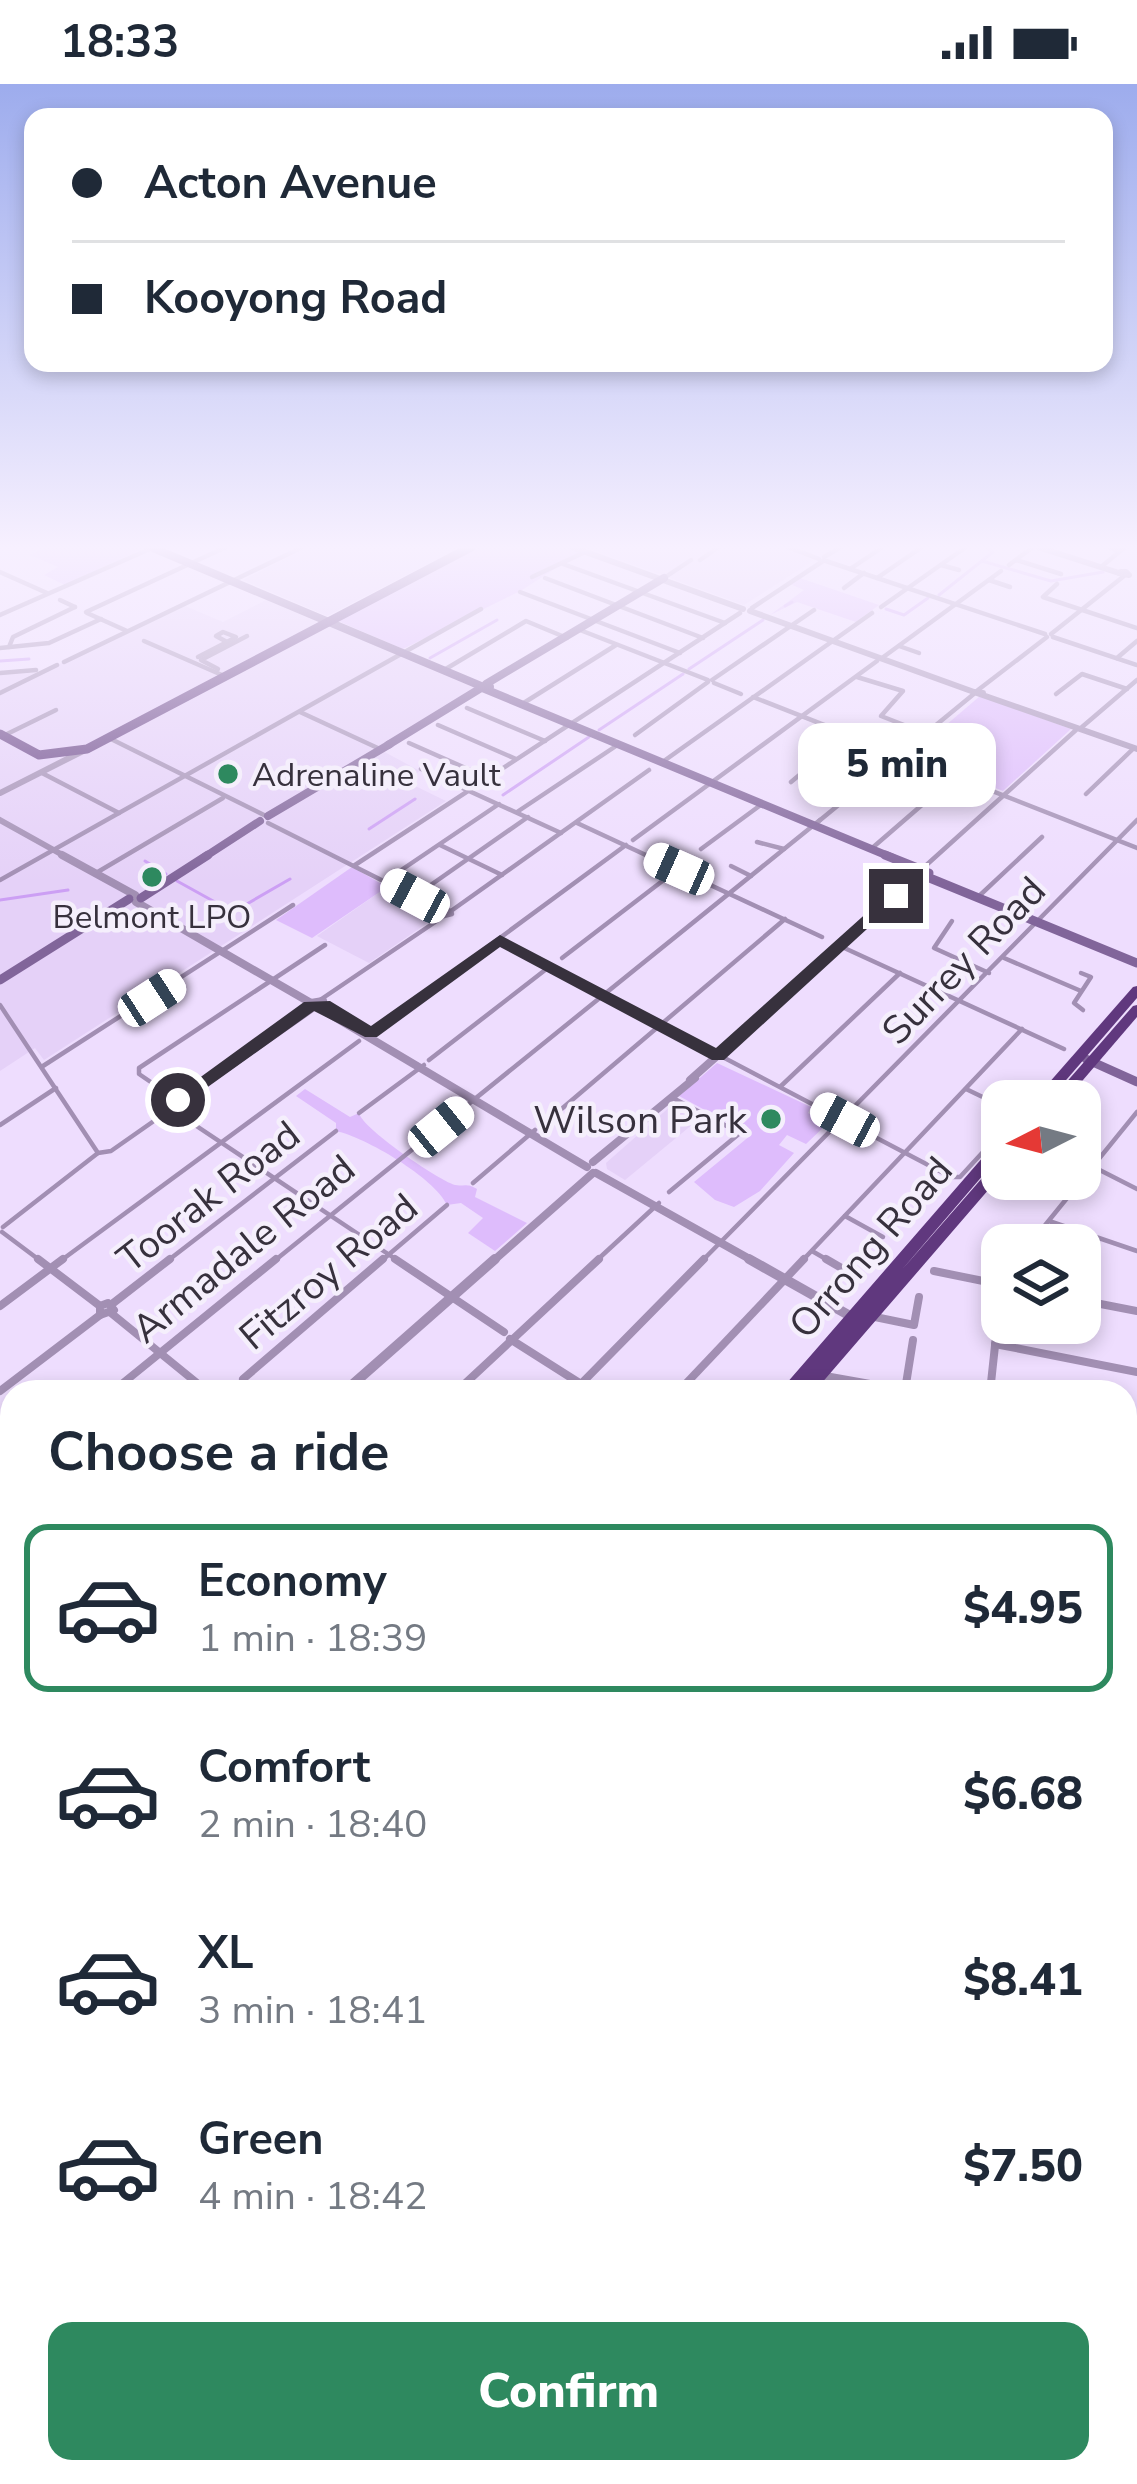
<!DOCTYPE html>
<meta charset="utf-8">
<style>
:root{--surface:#fff;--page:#f6f6f7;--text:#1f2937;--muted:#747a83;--line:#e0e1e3;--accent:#2e895f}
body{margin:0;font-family:"Nunito Sans",sans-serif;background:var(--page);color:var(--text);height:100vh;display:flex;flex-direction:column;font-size:45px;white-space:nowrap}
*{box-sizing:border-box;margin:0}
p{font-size:39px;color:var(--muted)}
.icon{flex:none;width:66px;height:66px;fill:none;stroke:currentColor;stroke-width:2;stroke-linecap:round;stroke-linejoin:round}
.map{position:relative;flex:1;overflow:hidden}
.side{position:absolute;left:0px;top:1296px;width:1137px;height:1104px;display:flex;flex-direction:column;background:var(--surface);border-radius:36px 36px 0 0;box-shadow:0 6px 18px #0003}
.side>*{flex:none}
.top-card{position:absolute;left:24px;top:24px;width:1089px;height:264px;border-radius:24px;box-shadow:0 6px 18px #0003;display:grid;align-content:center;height:264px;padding:0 48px;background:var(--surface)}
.needle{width:78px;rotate:264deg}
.tools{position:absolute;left:981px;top:996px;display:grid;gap:24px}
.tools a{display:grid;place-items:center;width:120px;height:120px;border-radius:24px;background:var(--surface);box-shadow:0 6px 18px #0003;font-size:60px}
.end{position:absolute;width:54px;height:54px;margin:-27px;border:15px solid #37313d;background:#fff;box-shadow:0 0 0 6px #fff}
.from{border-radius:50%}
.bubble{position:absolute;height:84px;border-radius:24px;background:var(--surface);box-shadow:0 6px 18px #0003;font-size:39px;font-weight:800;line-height:84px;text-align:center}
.car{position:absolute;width:36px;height:72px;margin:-36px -18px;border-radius:15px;box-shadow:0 0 9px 3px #0007;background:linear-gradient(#fff 24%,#345 0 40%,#fff 0 76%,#345 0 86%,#fff 0)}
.top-card b{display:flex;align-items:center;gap:42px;height:114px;font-size:45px}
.top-card b+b{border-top:3px solid var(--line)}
.top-card i{width:30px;height:30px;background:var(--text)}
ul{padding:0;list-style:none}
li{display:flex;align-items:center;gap:36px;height:168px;margin:0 24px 18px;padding:0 24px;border:6px solid transparent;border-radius:24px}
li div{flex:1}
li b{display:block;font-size:45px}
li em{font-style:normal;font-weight:800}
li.selected{border-color:var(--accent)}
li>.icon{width:108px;height:108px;stroke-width:1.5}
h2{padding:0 48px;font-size:54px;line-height:144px}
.primary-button{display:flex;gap:24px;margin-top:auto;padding:24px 48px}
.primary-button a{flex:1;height:138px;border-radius:24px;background:var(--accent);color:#fff;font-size:48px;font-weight:800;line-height:138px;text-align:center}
.status{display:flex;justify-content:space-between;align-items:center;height:84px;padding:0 60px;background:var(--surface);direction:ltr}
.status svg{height:33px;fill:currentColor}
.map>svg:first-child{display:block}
.built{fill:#e5d1f8}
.green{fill:#debcfc}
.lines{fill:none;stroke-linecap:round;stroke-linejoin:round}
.stream{stroke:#cc9ff4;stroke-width:3}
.minor-far2{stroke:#a28fb3;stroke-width:4.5}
.minor-far1{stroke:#a28fb3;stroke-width:8}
.minor{stroke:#a28fb3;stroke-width:9}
.tertiary-far3{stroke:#a28fb3;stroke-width:6}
.tertiary-far2{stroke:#a28fb3;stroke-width:8}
.tertiary-far1{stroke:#a28fb3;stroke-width:10}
.tertiary{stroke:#a28fb3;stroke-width:14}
.secondary-far2{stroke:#81659a;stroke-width:8}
.secondary-far1{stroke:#81659a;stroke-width:9}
.secondary{stroke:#81659a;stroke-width:15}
.primary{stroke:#6a4687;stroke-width:9}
.trunk{fill:#60387e;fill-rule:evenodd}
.motorway{fill:#562a76;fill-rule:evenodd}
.rail{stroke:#988ca3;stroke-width:4.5;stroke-dasharray:36 18;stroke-linecap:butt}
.route{fill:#37313d}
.poi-dot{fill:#2e895f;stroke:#f5effc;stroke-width:4.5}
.labels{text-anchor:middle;stroke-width:9;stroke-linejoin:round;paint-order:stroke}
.far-poi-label{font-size:33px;fill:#37313d;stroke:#f5effc;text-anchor:start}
.street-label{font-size:39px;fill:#37313d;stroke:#f5effc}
.poi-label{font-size:39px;fill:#37313d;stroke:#f5effc;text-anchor:end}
</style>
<div class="status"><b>18:33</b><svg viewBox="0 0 49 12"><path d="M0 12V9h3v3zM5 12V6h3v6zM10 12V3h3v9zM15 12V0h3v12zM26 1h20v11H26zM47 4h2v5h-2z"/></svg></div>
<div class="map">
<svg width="1137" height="2400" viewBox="0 0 1137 2400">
<rect width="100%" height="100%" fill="#eeddfe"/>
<g class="built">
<path d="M 309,463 L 461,463 L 327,532 L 243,496 Z"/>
<path d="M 585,463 L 778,463 L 814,476 L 744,521 Z"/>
<path d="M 270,514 L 480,603 L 379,665 L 420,687 L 405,697 L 446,717 L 44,976 L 35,964 L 0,987 L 0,590 L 42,588 L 185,522 L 223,538 Z"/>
<path d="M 387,803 L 442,829 L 369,879 L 317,852 Z"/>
<path d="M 672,1021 L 699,1035 L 625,1096 L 607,1085 L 606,1079 Z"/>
<path d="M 1137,2228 L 1137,2362 L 1125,2356 L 1125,2230 Z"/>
<path d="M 0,2286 L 12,2303 L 12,2388 L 43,2388 L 43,2400 L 0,2400 Z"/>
</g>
<g class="green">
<path d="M 47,463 L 146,463 L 65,501 L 44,491 L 58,483 L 30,471 Z"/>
<path d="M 477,463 L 566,463 L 581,468 L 522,506 L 403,565 L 338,537 Z"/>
<path d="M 800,494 L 879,521 L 856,538 L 797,518 L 770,531 L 804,506 L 790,500 Z"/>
<path d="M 980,612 L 1071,645 L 1003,707 L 911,671 Z"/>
<path d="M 352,783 L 387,803 L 312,854 L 276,836 Z"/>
<path d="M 717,979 L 811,1023 L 808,1029 L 828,1039 L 806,1060 L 787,1051 L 779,1061 L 794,1069 L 760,1107 L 734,1123 L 715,1116 L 694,1098 L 751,1051 L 679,1012 Z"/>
<path d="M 305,1005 L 350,1033 L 359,1029 C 363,1045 432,1091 450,1099 C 461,1105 465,1097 477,1105 L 475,1113 L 527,1139 L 495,1167 L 468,1149 L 483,1134 L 461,1119 L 447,1121 C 435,1094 365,1053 336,1047 L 336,1039 L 296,1012 Z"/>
<path d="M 746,2388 L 894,2388 L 903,2400 L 733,2400 Z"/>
<path d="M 1037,2388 L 1112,2388 L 1137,2400 L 979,2400 Z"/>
</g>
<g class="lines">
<g class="stream">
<path d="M 982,477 L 1051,497 L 1103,488"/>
<path d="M 939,511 L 993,468 L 986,463"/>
<path d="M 785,522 L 792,518"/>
<path d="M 886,525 L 904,531 L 928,514"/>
<path d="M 430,574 L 497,536"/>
<path d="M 0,577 L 29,575"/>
<path d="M 689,585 L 763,536"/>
<path d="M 599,646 L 683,590"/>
<path d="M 503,711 L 589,653"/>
<path d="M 369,745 L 415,715"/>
<path d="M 145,777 L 166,790"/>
<path d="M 177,797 L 233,828 L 290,795"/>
<path d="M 0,816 L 68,806"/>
</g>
<g class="minor-far2">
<path d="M 787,463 L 819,475"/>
<path d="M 1108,463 L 1120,467"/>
<path d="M 824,473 L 841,463"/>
<path d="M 700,476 L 719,463"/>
<path d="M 1016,476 L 1061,490"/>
<path d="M 826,477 L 1045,550"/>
<path d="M 563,480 L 725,539"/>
<path d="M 941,481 L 959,486"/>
<path d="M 1009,481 L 1033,463"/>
<path d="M 1101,483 L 1125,463"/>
<path d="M 850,485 L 883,463"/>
<path d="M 0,488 L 47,509"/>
<path d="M 532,493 L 585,468"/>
<path d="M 545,494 L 703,554"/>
<path d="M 664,494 L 691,476"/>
<path d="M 877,494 L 922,463"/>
<path d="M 989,496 L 1010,503"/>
<path d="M 1057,500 L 1043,513 L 1137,544"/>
<path d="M 844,504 L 864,489"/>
<path d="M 520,508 L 680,569"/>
<path d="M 60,516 L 75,523"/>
<path d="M 881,523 L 966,463"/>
<path d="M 752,524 L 823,477"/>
<path d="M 86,528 L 226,463"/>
<path d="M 87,529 L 127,547"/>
<path d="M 0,531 L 152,464"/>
<path d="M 580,546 L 708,596"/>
<path d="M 223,548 L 236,553 L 227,558 L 216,552 Z"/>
<path d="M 1051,550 L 1124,492"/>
<path d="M 1053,553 L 1137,581"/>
<path d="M 144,557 L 222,591"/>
<path d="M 899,562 L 919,569"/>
<path d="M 9,563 L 13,553 L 75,523"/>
<path d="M 0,564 L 49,559 L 101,535"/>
<path d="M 198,573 L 227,558"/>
<path d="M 882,574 L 1001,487"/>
<path d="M 1117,574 L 1137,557"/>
<path d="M 64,578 L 303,463"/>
<path d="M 218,585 L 201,576 L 247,552"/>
<path d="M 444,586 L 526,537 L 567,554"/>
<path d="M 0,589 L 36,586"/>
<path d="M 857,593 L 903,607 L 881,632 L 927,650"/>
<path d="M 712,596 L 814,526"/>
<path d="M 714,599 L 741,610"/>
<path d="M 978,606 L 1047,553"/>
<path d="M 0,609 L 57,581"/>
<path d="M 1056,610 L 1082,590 L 1127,605"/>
<path d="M 753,613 L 1137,764"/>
<path d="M 522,620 L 616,561"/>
<path d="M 467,624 L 545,657"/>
<path d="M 300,628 L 382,666"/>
<path d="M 438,641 L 516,675"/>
<path d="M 1082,643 L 1137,596"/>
<path d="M 5,651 L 56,626"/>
<path d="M 635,651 L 708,598"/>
<path d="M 109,654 L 266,732"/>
<path d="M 409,659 L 488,694"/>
<path d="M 661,679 L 872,529"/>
<path d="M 421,685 L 561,749"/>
<path d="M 42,689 L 119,729"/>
<path d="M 791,698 L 847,651"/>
<path d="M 1086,710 L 1134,664"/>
<path d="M 517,728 L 619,660"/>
<path d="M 819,737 L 975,609"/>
<path d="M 268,739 L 443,827"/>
<path d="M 577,739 L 822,853"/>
<path d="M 633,756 L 877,577"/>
<path d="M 757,758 L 784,765"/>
<path d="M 440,761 L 502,791"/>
<path d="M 701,765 L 762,720"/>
<path d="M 871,765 L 930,714"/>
<path d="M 355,781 L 740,529"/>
<path d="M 731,782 L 751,792"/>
<path d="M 922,785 L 1076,646"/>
<path d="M 96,789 L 223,714"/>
<path d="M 388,795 L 499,720"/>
<path d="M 0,796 L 481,525"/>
<path d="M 415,812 L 528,733"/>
<path d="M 978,813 L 1042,753"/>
<path d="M 446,826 L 451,827 L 452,830 L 444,832 Z"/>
<path d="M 451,827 L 649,686"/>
<path d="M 952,837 L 934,864 L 989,889"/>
<path d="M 500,856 L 951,1093 L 960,1093 L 994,1056"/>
<path d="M 840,862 L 1064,965"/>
<path d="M 562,874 L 678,785"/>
<path d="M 1004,874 L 1081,907"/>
<path d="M 1081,889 L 1091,893 L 1074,919 L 1083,926"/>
<path d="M 320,916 L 444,832"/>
<path d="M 0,921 L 98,1069"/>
<path d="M 368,951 L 626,761"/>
<path d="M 429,976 L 549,883"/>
<path d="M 43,982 L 293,821"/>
<path d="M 781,1002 L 900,889"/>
<path d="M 966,1005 L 993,1018 L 1002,1014"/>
<path d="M 180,1018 L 139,990 L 139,984 L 325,861"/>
<path d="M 171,1025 L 400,1178"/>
<path d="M 359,1029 L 424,981"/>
<path d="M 545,1039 L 785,835"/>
<path d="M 0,1041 L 56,1004"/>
<path d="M 1080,1076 L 1137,1105"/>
<path d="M 473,1099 L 535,1046"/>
<path d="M 669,1108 L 740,1049 L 671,1013"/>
<path d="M 845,1132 L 883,1153"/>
<path d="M 1049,1137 L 1137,1167"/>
<path d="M 3,1143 L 98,1069 L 111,1067 L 314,925"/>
<path d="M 2,1148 L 42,1178"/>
<path d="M 1029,1161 L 1137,1028"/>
<path d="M 812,1167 L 831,1178"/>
<path d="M 59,1178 L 359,957"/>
<path d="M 166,1178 L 336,1047"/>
<path d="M 273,1178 L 820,736"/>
<path d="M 380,1178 L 447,1121"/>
<path d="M 595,1178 L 659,1119"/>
<path d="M 701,1178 L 1137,736"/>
<path d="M 801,1178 L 1022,945"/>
</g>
<g class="minor-far1">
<path d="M 38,1175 L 100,1222"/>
<path d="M 395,1175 L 504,1248"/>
<path d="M 826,1175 L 850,1189"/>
<path d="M 934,1187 L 998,1200"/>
<path d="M 1080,1216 L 1137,1227"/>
<path d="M 108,1219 L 114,1226 L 100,1231 L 100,1222 Z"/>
<path d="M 112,1220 L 170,1175"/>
<path d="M 0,1222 L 63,1175"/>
<path d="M 111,1229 L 208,1308"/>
<path d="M 875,1233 L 914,1241 L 919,1213"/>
<path d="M 510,1255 L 581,1300"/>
<path d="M 995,1260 L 1137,1288"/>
<path d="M 825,1292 L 898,1305"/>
<path d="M 243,1295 L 383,1175"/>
<path d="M 906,1300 L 913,1256"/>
<path d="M 0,1307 L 100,1231"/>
<path d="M 112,1308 L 276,1175"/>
<path d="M 456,1308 L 599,1175"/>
<path d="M 573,1308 L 704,1175"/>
<path d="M 678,1308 L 804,1175"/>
<path d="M 990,1308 L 1002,1197"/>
<path d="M 1125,1352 L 1137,1355"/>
<path d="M 0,1401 L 12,1388"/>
<path d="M 0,1586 L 12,1581"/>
<path d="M 0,1594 L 12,1589"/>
<path d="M 0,1652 L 12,1670"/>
<path d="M 0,1663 L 12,1681"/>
<path d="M 1125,1690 L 1137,1693"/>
</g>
<g class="minor">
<path d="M 0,1796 L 12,1787"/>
<path d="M 0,1877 L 12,1867"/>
<path d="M 0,2004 L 5,1941 L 12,1928"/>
<path d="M 0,2007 L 3,2025"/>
<path d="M 1125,2144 L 1137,2143"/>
<path d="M 0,2263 L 12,2280"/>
<path d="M 58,2388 L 61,2400"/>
<path d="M 264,2388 L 265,2400"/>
<path d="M 63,2400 L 79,2388"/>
</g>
<g class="tertiary-far3">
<path d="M 572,463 L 743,525"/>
<path d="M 1038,463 L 1119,489"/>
<path d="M 1121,488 L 1126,488 L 1129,491 L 1119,489 Z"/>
<path d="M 750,527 L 974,608"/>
<path d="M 983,609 L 974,608 L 1137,665"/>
<path d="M 0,709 L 87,665"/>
<path d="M 0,736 L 68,774"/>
</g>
<g class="tertiary-far2">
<path d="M 62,771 L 135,811"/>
<path d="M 136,818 L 311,919"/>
<path d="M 320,924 L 323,917 L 311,919 L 587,1083"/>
<path d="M 690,996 L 920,792"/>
<path d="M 593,1078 L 695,994"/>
<path d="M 596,1089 L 755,1178"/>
<path d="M 492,1178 L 593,1089"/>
</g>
<g class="tertiary-far1">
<path d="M 749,1175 L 852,1233"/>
<path d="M 344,1308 L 495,1175"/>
</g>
<g class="tertiary">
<path d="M 1125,2218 L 1137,2216"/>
<path d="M 422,2388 L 484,2397 L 606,2388"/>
<path d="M 692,2388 L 710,2399 L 728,2388"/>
<path d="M 225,2400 L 253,2388"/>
<path d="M 276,2400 L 322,2388"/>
</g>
<g class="secondary-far2">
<path d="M 153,464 L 481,602"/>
<path d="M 486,600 L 664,494"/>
<path d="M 490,603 L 480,603 L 893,774"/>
<path d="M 388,661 L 481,604"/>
<path d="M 268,732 L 390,660"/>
<path d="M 203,774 L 260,737"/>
</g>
<g class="secondary-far1">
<path d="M 885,771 L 920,785"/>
<path d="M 929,789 L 915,788 L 1137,879"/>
<path d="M 141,814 L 208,771"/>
<path d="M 0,896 L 129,815"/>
<path d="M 1086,975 L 1137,998"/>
</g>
<path class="secondary" d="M 1125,2364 L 1137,2377"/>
<path class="primary" d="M 0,650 L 39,671 L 87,665 L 471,463"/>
<g class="trunk">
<path d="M 1137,902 L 1137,914 L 1048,1017 L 1033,1017 L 1133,903 Z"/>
<path d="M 1137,921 L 1137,933 L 1065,1017 L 1050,1017 L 1133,922 Z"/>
<path d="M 1002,1055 L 1002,1069 L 900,1188 L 997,1077 L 1002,1076 L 1002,1090 L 814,1308 L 779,1308 L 997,1057 Z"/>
<path d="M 0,1423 L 6,1425 L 12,1437 L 12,1463 L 6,1460 L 0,1448 Z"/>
<path d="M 0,1462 L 6,1464 L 12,1476 L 12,1502 L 6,1500 L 0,1488 Z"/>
<path d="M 897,2388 L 948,2388 L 950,2391 L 953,2388 L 983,2388 L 976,2400 L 903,2400 Z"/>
</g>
<g class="motorway">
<path d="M 12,2142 L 12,2175 L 0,2182 L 0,2149 Z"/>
<path d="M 12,2183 L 12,2217 L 0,2224 L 0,2190 Z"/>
</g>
<g class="rail">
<path d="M 1125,2185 L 1137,2183"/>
<path d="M 126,2400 L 143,2388"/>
<path d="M 161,2400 L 177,2388"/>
</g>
</g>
<linearGradient id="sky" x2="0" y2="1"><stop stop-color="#9daced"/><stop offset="0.58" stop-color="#f7f0ff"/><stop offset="1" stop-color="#f7f0ff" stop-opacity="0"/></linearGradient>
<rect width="1137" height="799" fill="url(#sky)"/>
<path class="route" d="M 890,808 L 903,812 L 724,976 L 712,976 L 500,863 L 377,953 L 365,953 L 314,927 L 184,1020 L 169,1016 L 304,918 L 330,917 L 371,942 L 500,851 L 716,964 Z"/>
<g class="poi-dot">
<circle cx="228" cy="690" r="12"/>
<circle cx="152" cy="793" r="12"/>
<circle cx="771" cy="1035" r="12"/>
</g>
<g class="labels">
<g class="far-poi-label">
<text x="252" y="702">Adrenaline Vault</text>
<text x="152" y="844" text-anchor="middle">Belmont LPO</text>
</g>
<g class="street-label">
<text transform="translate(963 876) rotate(-46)" y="14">Surrey Road</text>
<text transform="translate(208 1112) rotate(-38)" y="14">Toorak Road</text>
<text transform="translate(870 1163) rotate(-49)" y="14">Orrong Road</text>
<text transform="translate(243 1164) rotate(-39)" y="14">Armadale Road</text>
<text transform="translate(328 1187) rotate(-40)" y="14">Fitzroy Road</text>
</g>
<g class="poi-label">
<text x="747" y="1049">Wilson Park</text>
</g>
</g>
</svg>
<div class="tools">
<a><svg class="needle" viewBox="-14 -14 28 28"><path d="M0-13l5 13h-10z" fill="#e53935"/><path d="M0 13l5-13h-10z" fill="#747a83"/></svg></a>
<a><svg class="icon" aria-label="layers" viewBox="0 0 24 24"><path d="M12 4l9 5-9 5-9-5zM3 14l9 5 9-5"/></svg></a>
</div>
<i class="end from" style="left:178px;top:1016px"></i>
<i class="end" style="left:896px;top:812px"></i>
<div class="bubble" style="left:798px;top:639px;width:198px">5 min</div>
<i class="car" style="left:679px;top:785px;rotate:294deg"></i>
<i class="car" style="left:415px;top:812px;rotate:298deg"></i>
<i class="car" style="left:152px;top:914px;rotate:57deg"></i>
<i class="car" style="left:845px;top:1036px;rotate:298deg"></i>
<i class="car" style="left:441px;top:1043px;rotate:51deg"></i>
<div class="top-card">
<b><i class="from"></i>Acton Avenue</b>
<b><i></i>Kooyong Road</b>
</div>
<section class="side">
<h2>Choose a ride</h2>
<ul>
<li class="selected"><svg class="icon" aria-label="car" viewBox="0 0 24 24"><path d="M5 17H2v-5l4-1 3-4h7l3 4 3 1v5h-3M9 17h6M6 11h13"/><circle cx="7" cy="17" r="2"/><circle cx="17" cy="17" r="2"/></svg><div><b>Economy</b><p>1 min · 18:39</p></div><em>$4.95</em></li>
<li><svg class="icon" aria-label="car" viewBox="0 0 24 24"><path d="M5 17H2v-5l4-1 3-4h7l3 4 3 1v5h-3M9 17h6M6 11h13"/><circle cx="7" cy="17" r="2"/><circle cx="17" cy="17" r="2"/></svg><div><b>Comfort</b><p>2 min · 18:40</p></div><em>$6.68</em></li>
<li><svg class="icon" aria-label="car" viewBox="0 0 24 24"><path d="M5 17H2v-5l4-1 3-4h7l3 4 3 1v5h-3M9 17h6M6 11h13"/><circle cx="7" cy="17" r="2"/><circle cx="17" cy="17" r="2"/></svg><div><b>XL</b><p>3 min · 18:41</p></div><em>$8.41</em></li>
<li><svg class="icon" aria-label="car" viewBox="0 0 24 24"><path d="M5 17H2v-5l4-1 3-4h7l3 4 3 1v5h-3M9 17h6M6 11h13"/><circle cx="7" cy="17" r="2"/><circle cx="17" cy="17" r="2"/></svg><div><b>Green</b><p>4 min · 18:42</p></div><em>$7.50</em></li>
</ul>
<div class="primary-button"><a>Confirm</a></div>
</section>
</div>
